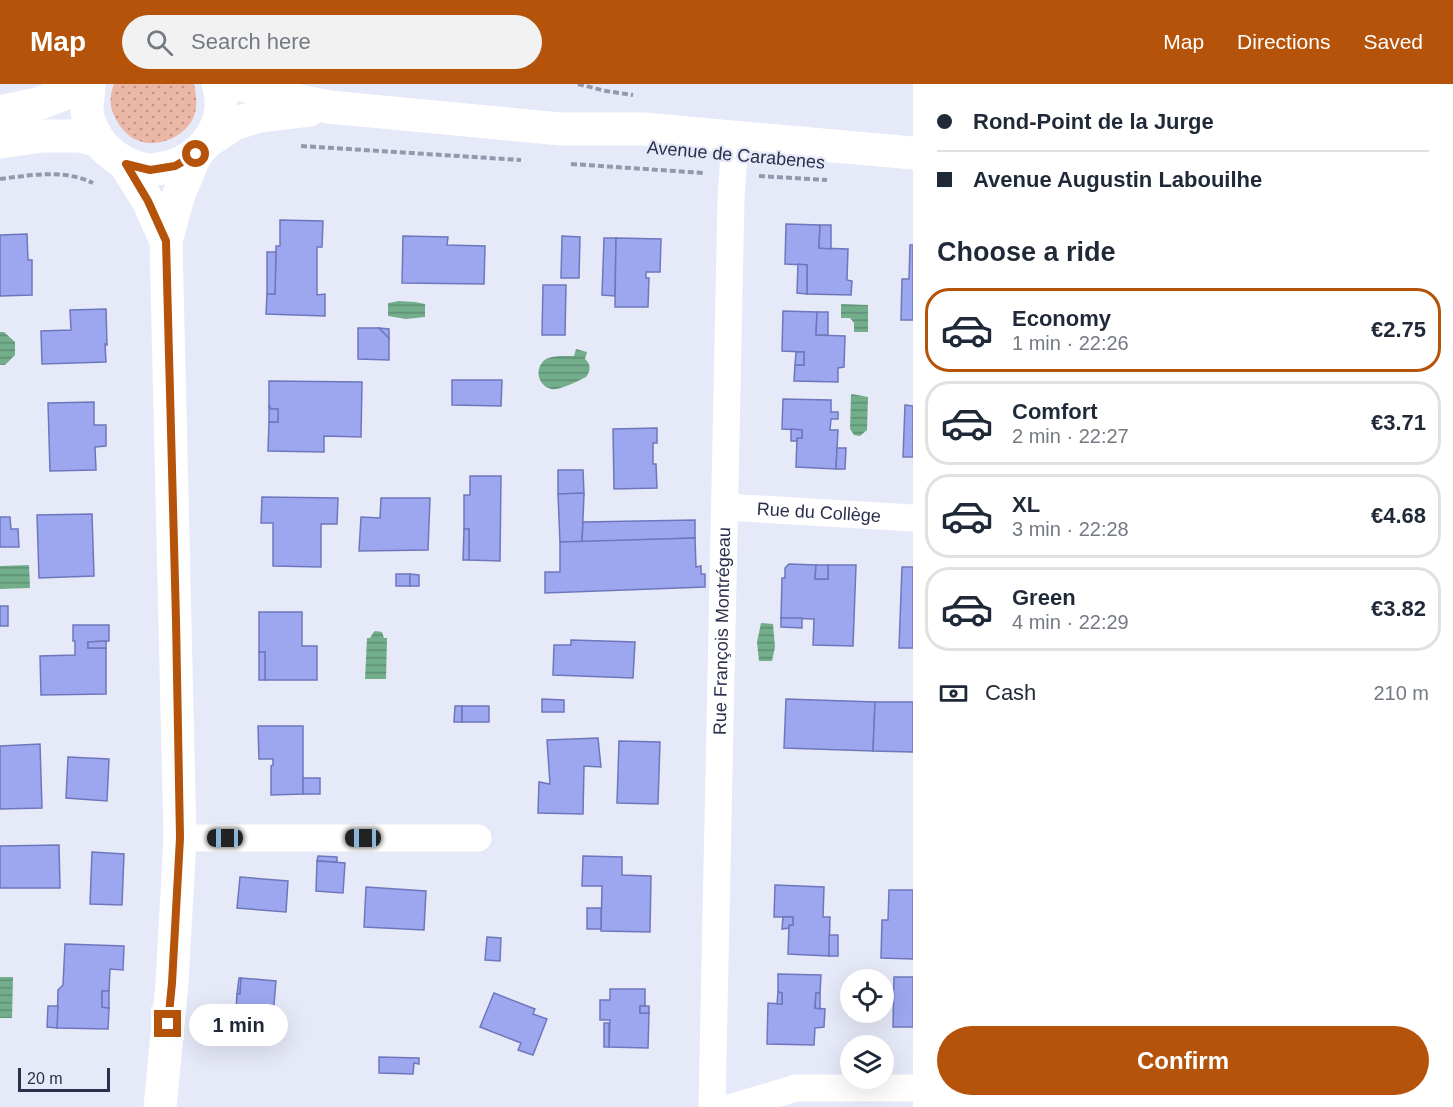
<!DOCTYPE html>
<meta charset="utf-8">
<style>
:root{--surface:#fff;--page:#f2f2f3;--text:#1f2937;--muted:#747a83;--line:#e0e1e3;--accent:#b45309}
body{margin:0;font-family:Helvetica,sans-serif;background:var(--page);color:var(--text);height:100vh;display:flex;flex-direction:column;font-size:22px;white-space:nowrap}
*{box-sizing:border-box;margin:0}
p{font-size:20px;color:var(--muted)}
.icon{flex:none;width:33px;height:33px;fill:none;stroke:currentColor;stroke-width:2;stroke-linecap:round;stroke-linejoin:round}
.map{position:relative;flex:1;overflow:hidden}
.side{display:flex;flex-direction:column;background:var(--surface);width:540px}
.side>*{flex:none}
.top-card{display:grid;align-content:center;height:132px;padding:0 24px;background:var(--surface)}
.fabs{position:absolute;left:840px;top:885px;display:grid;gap:12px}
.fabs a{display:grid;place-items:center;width:54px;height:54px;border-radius:50%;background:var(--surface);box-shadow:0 6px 24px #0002;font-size:30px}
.scale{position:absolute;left:18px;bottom:15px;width:92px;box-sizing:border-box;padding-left:6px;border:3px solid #2b2f4c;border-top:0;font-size:16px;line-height:21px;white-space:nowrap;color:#2b2f4c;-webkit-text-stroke:4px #e6e9f8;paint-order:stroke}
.end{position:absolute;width:27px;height:27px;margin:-14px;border:8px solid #b45309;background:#fff;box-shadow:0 0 0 3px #fff}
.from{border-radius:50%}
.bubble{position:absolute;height:42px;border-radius:21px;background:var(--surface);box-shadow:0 6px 24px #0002;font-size:20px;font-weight:700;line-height:42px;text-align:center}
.car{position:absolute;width:18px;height:36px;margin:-18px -9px;border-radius:8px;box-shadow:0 0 4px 2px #0007;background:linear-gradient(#222 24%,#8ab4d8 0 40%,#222 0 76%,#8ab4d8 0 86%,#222 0)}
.top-card b{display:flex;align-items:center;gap:21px;height:57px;font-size:22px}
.top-card b+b{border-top:2px solid var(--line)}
.top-card i{width:15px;height:15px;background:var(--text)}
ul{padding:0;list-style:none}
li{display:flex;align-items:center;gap:18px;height:84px;margin:0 12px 9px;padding:0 12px;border:3px solid var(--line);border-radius:24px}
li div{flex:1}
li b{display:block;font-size:22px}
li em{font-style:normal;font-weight:700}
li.current{border-color:var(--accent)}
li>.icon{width:54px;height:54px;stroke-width:1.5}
h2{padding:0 24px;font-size:27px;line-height:72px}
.pay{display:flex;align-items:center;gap:15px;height:66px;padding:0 24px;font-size:22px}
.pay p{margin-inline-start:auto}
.primary-button{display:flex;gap:12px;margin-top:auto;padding:12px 24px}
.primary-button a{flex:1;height:69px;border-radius:36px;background:var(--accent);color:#fff;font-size:24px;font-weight:700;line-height:69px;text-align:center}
header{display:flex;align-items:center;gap:36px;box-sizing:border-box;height:84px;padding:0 30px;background:var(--accent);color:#fff}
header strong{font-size:28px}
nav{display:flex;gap:33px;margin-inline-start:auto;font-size:21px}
.search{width:420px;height:54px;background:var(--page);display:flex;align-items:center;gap:15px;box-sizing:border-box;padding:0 21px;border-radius:33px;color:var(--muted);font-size:22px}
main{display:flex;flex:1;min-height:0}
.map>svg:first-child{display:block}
.grass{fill:url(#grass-dots)}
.water{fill:url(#water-rules)}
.building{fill:#9ca7ef;stroke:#6f77bc;stroke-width:1.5}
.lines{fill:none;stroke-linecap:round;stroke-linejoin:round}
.path{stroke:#9598ad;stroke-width:4;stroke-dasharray:6 3;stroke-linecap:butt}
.minor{stroke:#fff;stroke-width:27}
.tertiary{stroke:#fff;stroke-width:33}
.route{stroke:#b45309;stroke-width:8}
.labels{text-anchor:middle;stroke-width:4.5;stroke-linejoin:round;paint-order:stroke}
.street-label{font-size:18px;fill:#2b2f4c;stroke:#e6e9f8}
</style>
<header>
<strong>Map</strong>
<div class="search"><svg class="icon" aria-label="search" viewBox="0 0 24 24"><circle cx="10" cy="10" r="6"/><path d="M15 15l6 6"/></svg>Search here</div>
<nav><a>Map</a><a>Directions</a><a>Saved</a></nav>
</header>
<main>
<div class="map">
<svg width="913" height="1023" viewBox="0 0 913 1023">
<defs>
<pattern id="grass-dots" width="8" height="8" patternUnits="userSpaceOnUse" patternTransform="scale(1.5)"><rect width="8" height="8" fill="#ebb7a7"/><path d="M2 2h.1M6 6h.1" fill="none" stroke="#bf958a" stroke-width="1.8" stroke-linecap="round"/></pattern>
<pattern id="water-rules" width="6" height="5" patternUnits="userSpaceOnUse" patternTransform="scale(1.5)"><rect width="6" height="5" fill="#73ae8b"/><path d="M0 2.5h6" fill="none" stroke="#5f8e74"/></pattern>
</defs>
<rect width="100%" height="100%" fill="#e6e9f8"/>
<path class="grass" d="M 114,0 L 194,0 C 196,11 198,21 194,32 C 185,55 152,67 131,53 C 123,47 118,40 114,31 C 109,22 110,10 114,0 Z"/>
<g class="water">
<path d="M 399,217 L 415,218 L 425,220 L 425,233 L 406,235 L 388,232 L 388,219 Z"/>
<path d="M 841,220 L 868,221 L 868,248 L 854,248 L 854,239 L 850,234 L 841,234 Z"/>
<path d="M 0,248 L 4,248 L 15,258 L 15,271 L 5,281 L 0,281 Z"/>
<path d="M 576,265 L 587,268 L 585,275 C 591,280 591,287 586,293 C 578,297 559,307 551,305 C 537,301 534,283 546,275 C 553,271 566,272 574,272 Z"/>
<path d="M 852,310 L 868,313 L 867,346 L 860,352 L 854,351 L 850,345 L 851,311 Z"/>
<path d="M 29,481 L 30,504 L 0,505 L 0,482 Z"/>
<path d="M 761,539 L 773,540 L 775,563 L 772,577 L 759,577 L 757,558 Z"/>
<path d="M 375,547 L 382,548 L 384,554 L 387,554 L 386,595 L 365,595 L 367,554 L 370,554 L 373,549 Z"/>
<path d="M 0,893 L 13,893 L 12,934 L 0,934 Z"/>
</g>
<g class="building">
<path d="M 280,136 L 323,137 L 322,163 L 317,163 L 317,211 L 325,210 L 325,232 L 266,230 L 267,210 L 275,210 L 276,162 L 280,162 Z"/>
<path d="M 786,140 L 820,141 L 819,164 L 848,165 L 847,196 L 852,197 L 851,211 L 807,210 L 807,181 L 785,180 Z"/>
<path d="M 820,141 L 831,141 L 831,165 L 819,164 Z"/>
<path d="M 27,150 L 28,176 L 32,176 L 32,211 L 0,212 L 0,151 Z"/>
<path d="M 403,152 L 448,153 L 447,161 L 485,162 L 484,200 L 402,199 Z"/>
<path d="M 562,152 L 580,153 L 579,194 L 561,194 Z"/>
<path d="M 604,154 L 616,154 L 615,212 L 602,211 Z"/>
<path d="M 616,154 L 661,155 L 660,188 L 646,188 L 646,194 L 649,194 L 648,223 L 615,223 Z"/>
<path d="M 910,161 L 913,161 L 913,236 L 901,236 L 902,195 L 909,195 Z"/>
<path d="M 267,168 L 276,168 L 275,210 L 267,210 Z"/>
<path d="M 798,180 L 807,181 L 807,210 L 797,209 Z"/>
<path d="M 543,201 L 566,201 L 565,251 L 542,251 Z"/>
<path d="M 106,225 L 107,261 L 105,260 L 106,278 L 42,280 L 41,247 L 71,246 L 70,226 Z"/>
<path d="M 783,227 L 817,228 L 816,251 L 845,252 L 844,283 L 838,284 L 838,298 L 794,297 L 795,281 L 804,281 L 804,268 L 782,267 Z"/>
<path d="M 817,228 L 828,228 L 828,251 L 816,251 Z"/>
<path d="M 358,244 L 379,244 L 389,254 L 389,276 L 358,275 Z"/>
<path d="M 379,244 L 389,245 L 389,254 Z"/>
<path d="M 796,268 L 804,268 L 804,281 L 795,281 Z"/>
<path d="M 452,296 L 502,296 L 501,322 L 452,321 Z"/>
<path d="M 269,297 L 362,298 L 361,353 L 324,352 L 324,368 L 268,367 L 269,338 L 278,338 L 278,325 L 271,325 L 269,323 Z"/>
<path d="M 783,315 L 831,316 L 831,328 L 838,328 L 838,335 L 831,335 L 830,346 L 838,346 L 836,385 L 796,383 L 797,354 L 802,354 L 802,346 L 782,345 Z"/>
<path d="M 94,318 L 94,341 L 106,341 L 106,362 L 95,363 L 96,386 L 50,387 L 48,319 Z"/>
<path d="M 269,321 L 271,325 L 278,325 L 278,338 L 269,338 Z"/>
<path d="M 905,321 L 913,322 L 913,373 L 903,373 Z"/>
<path d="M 657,344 L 657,359 L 653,359 L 653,380 L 656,380 L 657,404 L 614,405 L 613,345 Z"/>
<path d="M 791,345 L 802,346 L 802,354 L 797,354 L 797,357 L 791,357 Z"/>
<path d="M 837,364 L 846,364 L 845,385 L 836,385 Z"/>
<path d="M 558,386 L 583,386 L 584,410 L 558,410 Z"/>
<path d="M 470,392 L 501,392 L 500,477 L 469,476 L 469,445 L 464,445 L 464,411 L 470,411 Z"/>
<path d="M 582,409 L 584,410 L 582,458 L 560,458 L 558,410 Z"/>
<path d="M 262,413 L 338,414 L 337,440 L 321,440 L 321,483 L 273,482 L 273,439 L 261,439 Z"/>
<path d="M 381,414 L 430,414 L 428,466 L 359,467 L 361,433 L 380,434 Z"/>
<path d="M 92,430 L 94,492 L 39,494 L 37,431 Z"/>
<path d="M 0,433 L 10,433 L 11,445 L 18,445 L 19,463 L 0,463 Z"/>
<path d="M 695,436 L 695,454 L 582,458 L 583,438 Z"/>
<path d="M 464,445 L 469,445 L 469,476 L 463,476 Z"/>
<path d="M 695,454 L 696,483 L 701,482 L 701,490 L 705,490 L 705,503 L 545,509 L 545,488 L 560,488 L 560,458 Z"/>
<path d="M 789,480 L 816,481 L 815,495 L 828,495 L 828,481 L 856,481 L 853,562 L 813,561 L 814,535 L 781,534 L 782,494 L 785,494 L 785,484 Z"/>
<path d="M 816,481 L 828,481 L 828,495 L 815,495 Z"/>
<path d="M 902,483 L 913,483 L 913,564 L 899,564 Z"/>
<rect x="396" y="490" width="14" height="12"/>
<path d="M 410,490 L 419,491 L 419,502 L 410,502 Z"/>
<rect x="0" y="522" width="8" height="20"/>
<path d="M 259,528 L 302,528 L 302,562 L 317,562 L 317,596 L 265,596 L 265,568 L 259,568 Z"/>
<path d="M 781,534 L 802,534 L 802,544 L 781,543 Z"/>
<path d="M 73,541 L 109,541 L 109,557 L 88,558 L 88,564 L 106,564 L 106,610 L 41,611 L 40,572 L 75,571 L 75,557 L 73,557 Z"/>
<path d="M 571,556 L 635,558 L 633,594 L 553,591 L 554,561 L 571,561 Z"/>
<path d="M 106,557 L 106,564 L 88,564 L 88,558 Z"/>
<rect x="259" y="568" width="6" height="28"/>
<path d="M 542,615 L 564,616 L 564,628 L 542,628 Z"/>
<path d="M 786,615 L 875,618 L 873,667 L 784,664 Z"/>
<path d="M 875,618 L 913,618 L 913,668 L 873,667 Z"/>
<path d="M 455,622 L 462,622 L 462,638 L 454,638 Z"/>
<rect x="462" y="622" width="27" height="16"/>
<path d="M 258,642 L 303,642 L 303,710 L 271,711 L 271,682 L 273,681 L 273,675 L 259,675 Z"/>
<path d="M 598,654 L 601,683 L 584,682 L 583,730 L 538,729 L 539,698 L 550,700 L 547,656 Z"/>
<path d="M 619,657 L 660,658 L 658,720 L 617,719 Z"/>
<path d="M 40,660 L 42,724 L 0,725 L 0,662 Z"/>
<path d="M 68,673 L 109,675 L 107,717 L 66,714 Z"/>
<rect x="303" y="694" width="17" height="16"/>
<path d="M 59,761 L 60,804 L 0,804 L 0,762 Z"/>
<path d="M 92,768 L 124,770 L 122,821 L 90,820 Z"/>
<path d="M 318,772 L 337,773 L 337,778 L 317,777 Z"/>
<path d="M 583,772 L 622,773 L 622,791 L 651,792 L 650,848 L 601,847 L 602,802 L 582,802 Z"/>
<path d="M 317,777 L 345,779 L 343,809 L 316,807 Z"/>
<path d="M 240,793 L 288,797 L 286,828 L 237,824 Z"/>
<path d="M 775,801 L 824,803 L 823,833 L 830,833 L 829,872 L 788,870 L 789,841 L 793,841 L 793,833 L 774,833 Z"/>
<path d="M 366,803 L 426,807 L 424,846 L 364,843 Z"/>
<path d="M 889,806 L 913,806 L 913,875 L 881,874 L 882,836 L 888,836 Z"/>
<rect x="587" y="824" width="14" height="21"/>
<path d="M 783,833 L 793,833 L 793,841 L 789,841 L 789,844 L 782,845 Z"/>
<rect x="829" y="851" width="9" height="21"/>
<path d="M 487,853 L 501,854 L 500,877 L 485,876 Z"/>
<path d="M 65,860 L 124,862 L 123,886 L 110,885 L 109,907 L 102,907 L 102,923 L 109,924 L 108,945 L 57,944 L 58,906 L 63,901 Z"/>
<path d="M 778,890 L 821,891 L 820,909 L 816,909 L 815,924 L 825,925 L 824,943 L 815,944 L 814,961 L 767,960 L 768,919 L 782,920 L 782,909 L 778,908 Z"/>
<path d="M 894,893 L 913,893 L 913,943 L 893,943 Z"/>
<path d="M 239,894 L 241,894 L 240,910 L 237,910 Z"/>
<path d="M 241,894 L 276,897 L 272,944 L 235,941 L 237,910 L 240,910 Z"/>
<path d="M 610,905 L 645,905 L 645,922 L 640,922 L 640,929 L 649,929 L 648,964 L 609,963 L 610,936 L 600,936 L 600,916 L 610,916 Z"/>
<path d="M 102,907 L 109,907 L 109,924 L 102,923 Z"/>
<path d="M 778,908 L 782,909 L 782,920 L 777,920 Z"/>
<path d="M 494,909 L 535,925 L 533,930 L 547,935 L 533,971 L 518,966 L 521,959 L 480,943 Z"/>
<path d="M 816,909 L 820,909 L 820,925 L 815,924 Z"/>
<path d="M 48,922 L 58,922 L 57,944 L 47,943 Z"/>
<rect x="640" y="922" width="9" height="7"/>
<rect x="604" y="939" width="5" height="24"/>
<path d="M 235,941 L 272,944 L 271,956 L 234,953 Z"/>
<path d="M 379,973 L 419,974 L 419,980 L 414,979 L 413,990 L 379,989 Z"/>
</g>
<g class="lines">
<g class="path">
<path d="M 578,0 L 606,7 L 633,11"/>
<path d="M 301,62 L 521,76"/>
<path d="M 571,80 L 704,89"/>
<path d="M 759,92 L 827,96"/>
<path d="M 0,95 C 31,91 64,85 93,99"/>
</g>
<g class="minor">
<path id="s1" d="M 726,423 L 913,434"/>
<path d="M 180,754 L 478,754"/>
<path id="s2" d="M 712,1023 L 731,114 L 734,71"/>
<path d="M 733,1023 L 796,1004 L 913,1004"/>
</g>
<g class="tertiary">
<path d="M 89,0 C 89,9 87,19 87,27 C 88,39 97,56 105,64 C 117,76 132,84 149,86 C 153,86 159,85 163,84 C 201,78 231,39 218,0"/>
<path d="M 239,0 L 290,15 L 329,23 L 561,45 L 643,45 L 913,69"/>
<path d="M 0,28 L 41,19 L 89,0"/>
<path d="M 210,56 L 234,40 L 259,32 L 309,26"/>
<path d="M 0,58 L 43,52 L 79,52 L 98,56"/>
<path d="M 125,80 L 148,117 L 166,157"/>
<path d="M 160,1023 L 172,899 L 180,754 L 166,157 L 179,110 L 196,70"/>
</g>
</g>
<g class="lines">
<path class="route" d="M 168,940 L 172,899 L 180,754 L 176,536 L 166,157 L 148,117 L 126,80 L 150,86 L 175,82 L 196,70"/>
</g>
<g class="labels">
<g class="street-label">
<text transform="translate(736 71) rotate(5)" y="6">Avenue de Carabenes</text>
<text dy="6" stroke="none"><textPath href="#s1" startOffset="93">Rue du Collège</textPath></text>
<text dy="6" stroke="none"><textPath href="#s2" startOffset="476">Rue François Montrégeau</textPath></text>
</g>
</g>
</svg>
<div class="fabs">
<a><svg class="icon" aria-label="locate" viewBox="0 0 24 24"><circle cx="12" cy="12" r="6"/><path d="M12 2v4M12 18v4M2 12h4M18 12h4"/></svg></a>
<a><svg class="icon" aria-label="layers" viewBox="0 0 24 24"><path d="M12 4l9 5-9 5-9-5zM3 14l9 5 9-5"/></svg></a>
</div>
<div class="scale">20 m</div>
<i class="end from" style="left:196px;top:70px"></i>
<i class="end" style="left:168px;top:940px"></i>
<div class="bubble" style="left:189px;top:920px;width:99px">1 min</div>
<i class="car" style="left:225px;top:754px;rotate:270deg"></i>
<i class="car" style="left:363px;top:754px;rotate:270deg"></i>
</div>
<section class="side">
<div class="top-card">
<b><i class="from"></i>Rond-Point de la Jurge</b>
<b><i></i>Avenue Augustin Labouilhe</b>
</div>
<h2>Choose a ride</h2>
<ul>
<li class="current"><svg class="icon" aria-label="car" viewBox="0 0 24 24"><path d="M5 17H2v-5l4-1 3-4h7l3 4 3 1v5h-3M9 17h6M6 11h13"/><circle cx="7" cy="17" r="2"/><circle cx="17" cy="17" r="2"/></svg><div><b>Economy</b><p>1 min · 22:26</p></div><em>€2.75</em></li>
<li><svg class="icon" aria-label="car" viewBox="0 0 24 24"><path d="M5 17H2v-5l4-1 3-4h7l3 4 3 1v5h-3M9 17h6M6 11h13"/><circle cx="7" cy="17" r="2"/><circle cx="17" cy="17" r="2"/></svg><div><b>Comfort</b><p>2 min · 22:27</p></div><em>€3.71</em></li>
<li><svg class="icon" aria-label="car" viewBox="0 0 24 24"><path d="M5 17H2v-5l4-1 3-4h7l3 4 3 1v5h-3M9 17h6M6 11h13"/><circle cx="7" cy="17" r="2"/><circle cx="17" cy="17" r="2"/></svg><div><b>XL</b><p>3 min · 22:28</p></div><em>€4.68</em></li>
<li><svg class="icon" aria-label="car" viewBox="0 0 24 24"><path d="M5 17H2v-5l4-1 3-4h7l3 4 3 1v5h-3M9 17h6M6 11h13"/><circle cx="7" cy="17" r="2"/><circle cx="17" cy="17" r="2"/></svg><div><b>Green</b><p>4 min · 22:29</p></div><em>€3.82</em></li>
</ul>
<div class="pay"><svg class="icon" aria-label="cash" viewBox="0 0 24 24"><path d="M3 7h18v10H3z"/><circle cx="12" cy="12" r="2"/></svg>Cash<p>210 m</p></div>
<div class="primary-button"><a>Confirm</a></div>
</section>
</main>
